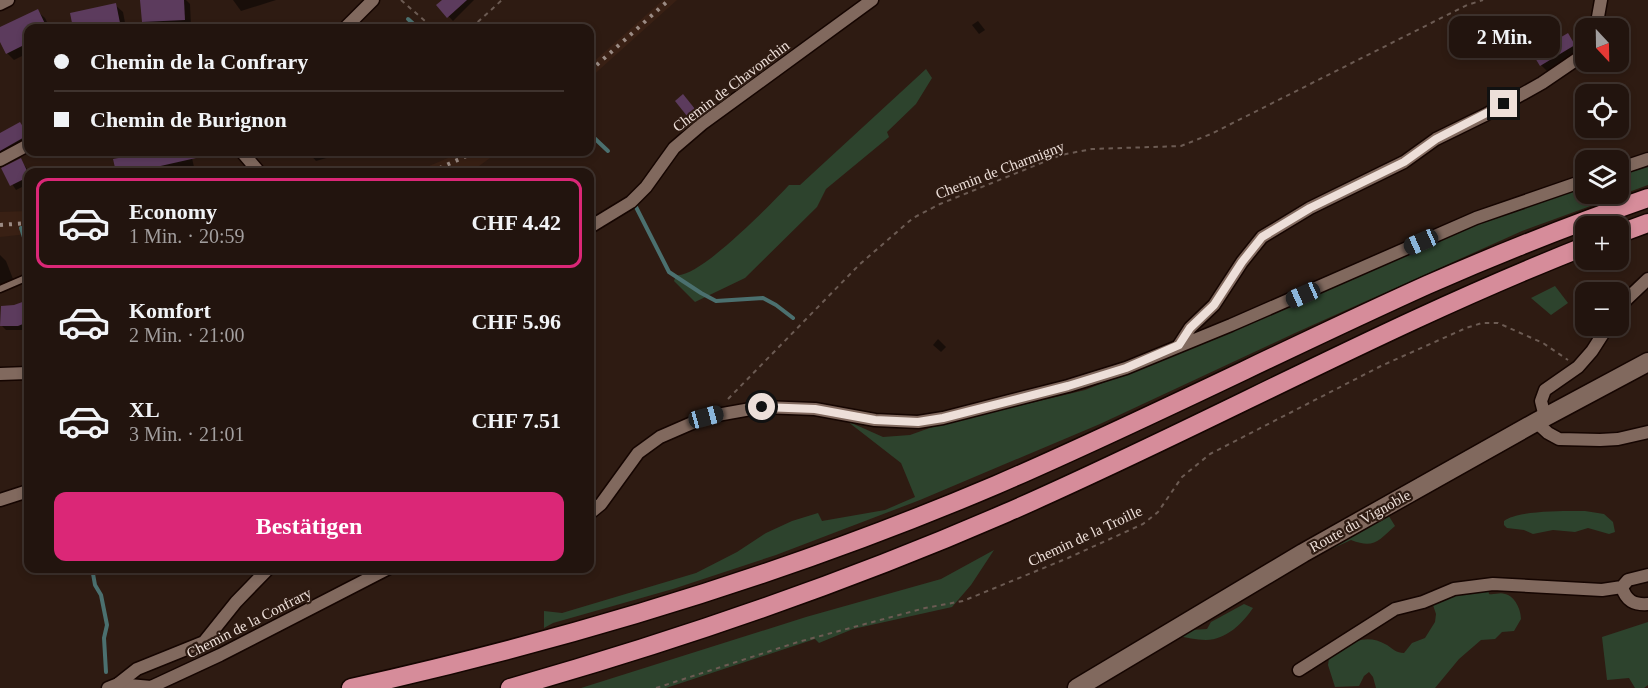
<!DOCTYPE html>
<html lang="de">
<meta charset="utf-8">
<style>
:root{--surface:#22140e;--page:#2e211c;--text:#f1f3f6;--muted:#a29e9e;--line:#3f332e;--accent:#db2777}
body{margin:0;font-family:Georgia,serif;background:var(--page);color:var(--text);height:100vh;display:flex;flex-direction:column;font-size:22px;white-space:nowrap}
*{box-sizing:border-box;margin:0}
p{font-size:20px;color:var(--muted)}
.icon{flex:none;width:33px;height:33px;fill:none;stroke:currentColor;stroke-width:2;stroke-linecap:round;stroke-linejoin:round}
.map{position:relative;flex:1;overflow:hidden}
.details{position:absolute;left:24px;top:168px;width:570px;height:405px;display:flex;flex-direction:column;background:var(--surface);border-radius:12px;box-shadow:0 3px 9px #0003,0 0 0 2px var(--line)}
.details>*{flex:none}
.banner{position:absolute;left:24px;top:24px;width:570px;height:132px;border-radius:12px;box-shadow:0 3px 9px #0003,0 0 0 2px var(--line);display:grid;align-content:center;height:132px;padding:0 30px;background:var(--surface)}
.needle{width:39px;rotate:158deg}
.fabs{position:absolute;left:1575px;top:18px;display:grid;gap:12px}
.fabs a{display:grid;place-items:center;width:54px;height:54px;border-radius:12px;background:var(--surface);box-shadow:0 3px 9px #0003,0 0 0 2px var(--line);font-size:30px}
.end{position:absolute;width:27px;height:27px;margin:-14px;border:8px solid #eddfd9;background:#111;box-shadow:0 0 0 3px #111}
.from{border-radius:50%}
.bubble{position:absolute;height:42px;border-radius:12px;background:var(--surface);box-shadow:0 3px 9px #0003,0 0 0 2px var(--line);font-size:20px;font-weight:700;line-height:42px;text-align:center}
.car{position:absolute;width:18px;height:36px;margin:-18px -9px;border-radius:8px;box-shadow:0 0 4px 2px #0007;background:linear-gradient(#222 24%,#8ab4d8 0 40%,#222 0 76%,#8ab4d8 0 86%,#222 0)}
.banner b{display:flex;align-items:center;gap:21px;height:57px;font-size:22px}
.banner b+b{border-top:2px solid var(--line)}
.banner i{width:15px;height:15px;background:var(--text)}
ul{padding:10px 0 0;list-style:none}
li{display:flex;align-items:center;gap:18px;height:90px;margin:0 12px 9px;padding:0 18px;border:3px solid transparent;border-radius:12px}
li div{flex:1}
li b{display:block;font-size:22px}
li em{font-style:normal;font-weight:700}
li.current{border-color:var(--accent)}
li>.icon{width:54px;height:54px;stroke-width:1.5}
.action{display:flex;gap:12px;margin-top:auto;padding:12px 30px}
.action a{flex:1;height:69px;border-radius:12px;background:var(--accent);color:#fff;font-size:24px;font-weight:700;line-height:69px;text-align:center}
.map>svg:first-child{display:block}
.built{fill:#392014}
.green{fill:#2d432d}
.shadow{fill:#0007}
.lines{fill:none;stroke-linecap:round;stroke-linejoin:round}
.stream{stroke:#4b706f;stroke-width:4}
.building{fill:#5c3b5d}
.lane-casing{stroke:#150501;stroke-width:9}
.street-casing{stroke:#150501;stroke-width:15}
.secondary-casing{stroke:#150501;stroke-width:21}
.highway-casing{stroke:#150501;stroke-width:21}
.path{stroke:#6c5b53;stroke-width:2;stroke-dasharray:4.5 4.5;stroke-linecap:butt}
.lane{stroke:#81695e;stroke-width:6}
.street{stroke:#81695e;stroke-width:12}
.secondary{stroke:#81695e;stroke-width:18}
.highway{stroke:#d68c9a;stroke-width:18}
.rail{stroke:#9b8b84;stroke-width:4;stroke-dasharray:3 6;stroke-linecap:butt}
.route{stroke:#eddfd9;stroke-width:8}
.labels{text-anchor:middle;stroke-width:4.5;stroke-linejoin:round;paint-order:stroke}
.street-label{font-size:15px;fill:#eddfd9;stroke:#2e1b12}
</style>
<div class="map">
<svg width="1648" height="688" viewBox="0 0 1648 688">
<rect width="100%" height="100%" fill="#2e1b12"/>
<g class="built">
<path d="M 663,0 L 677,0 L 590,78 L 590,65 Z"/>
<path d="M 462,152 L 498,152 L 471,172 L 415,172 Z"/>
<path d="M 28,211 L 28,234 L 0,237 L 0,212 Z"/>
</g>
<g class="green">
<path d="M 926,69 L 932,78 L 916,104 L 887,132 L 889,137 L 826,189 L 817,207 L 745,278 L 695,302 L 674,281 L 676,275 C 699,279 772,203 789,185 L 800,185 Z"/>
<path d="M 1648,162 L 1648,185 L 1522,231 L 1295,333 L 1100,424 L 920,500 L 776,555 L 673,589 L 553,623 L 544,628 L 544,611 L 562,613 L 696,573 L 737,552 L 766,533 L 792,521 L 818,513 L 822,521 L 885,510 L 915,497 L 901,463 L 847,421 L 883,437 L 910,435 L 938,425 L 1085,390 L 1208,341 L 1442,237 L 1585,184 L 1586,194 L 1618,194 L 1619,172 Z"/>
<path d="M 1555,286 L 1568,303 L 1551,315 L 1531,298 Z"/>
<path d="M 1585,511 L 1604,514 L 1613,522 L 1615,532 L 1609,534 L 1588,528 L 1575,532 L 1553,530 L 1533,534 L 1524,530 L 1507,528 L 1504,525 L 1504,521 C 1517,510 1567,511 1585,511 Z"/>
<path d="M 1387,513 L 1395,526 C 1378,541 1374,549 1351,540 L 1318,555 Z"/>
<path d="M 994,550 L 971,585 L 952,607 L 853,629 L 819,643 L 815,639 L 666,688 L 581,688 L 806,617 L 941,579 Z"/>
<path d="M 1488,587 L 1489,594 C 1494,595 1500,592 1505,594 C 1515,596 1521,610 1521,619 L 1514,631 L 1502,632 L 1495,639 L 1481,640 L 1459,659 L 1435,688 L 1376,688 L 1373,677 L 1369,672 L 1364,676 L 1359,686 L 1335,687 L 1328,665 L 1329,658 C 1347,643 1365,632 1387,645 C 1393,649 1396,653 1404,653 L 1412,643 L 1425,638 L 1435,622 L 1436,614 L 1433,605 L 1437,596 Z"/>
<path d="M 1244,604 L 1253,608 C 1243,623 1226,640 1206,640 C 1196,640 1186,637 1176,636 L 1191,630 L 1207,629 L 1211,622 Z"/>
<path d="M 1648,622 L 1648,685 L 1644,688 L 1635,688 L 1629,678 L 1607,680 L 1602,637 Z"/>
</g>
<g class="shadow">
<path d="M 142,0 L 186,0 L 190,4 L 191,27 L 150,28 L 143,22 Z"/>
<path d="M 233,0 L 276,0 L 241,11 Z"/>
<path d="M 444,0 L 474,0 L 453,21 L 438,5 Z"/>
<path d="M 115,5 L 123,12 L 126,28 L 75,28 L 72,14 Z"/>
<path d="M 37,11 L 45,18 L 50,28 L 28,28 L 28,53 L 14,60 L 7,53 L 0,39 L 0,29 Z"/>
<path d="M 978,21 L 985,30 L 979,34 L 972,25 Z"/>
<path d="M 1539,25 L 1553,43 L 1567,35 L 1581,52 L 1548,72 L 1541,65 Z"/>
<path d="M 677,101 L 687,101 L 699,115 L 693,119 Z"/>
<path d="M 20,124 L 28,135 L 28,141 L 4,155 L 0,151 L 0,135 Z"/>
<path d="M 175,152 L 213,152 L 192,158 L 194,167 L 170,172 L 118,172 L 115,160 L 155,156 Z"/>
<path d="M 308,152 L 347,152 L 316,161 Z"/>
<path d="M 21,160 L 29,172 L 28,184 L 16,190 L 3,170 Z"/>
<path d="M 0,255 L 6,261 L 15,284 L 0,290 Z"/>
<path d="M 28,301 L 28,328 L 23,330 L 6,330 L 1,325 L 15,307 Z"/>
<path d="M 938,339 L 946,347 L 941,352 L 933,345 Z"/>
</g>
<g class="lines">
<g class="stream">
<path d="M 408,19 L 418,28"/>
<path d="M 590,134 L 608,151"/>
<path d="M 636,207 L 669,272 L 701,293 L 716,301 L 763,298 L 776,305 L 793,318"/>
<path d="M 21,228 L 28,250"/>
<path d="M 92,568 L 95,585 L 101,595 L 107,625 L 104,638 L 106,672"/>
</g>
</g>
<g class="building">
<path d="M 140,0 L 184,0 L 185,20 L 142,22 Z"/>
<path d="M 442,0 L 467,0 L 447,18 L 436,5 Z"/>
<path d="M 116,3 L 121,28 L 73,28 L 70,13 Z"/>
<path d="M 38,9 L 47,28 L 28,28 L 28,43 L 6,54 L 0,42 L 0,27 Z"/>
<path d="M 1539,23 L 1551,43 L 1568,33 L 1575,45 L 1540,66 L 1521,35 Z"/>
<path d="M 683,94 L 695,109 L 687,116 L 675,101 Z"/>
<path d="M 20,122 L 28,135 L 0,151 L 0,133 Z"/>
<path d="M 151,152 L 205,152 L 205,156 L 156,167 L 157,172 L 116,172 L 113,159 Z"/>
<path d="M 21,158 L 28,173 L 28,177 L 10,186 L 1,168 Z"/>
<path d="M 28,300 L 28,322 L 18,326 L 0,326 L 1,306 L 14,305 Z"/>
</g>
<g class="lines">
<defs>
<path id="lane" d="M 0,289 L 28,277"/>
<g id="street">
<path d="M 0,4 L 8,0"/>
<path d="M 345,28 L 373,0"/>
<path d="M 1596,28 L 1601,0"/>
<path d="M 242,152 L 259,172"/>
<path d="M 0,160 L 28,145"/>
<path d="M 1618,169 L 1648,159"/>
<path d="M 590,227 L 631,202 L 646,187 L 674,148 L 702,124 L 872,0"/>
<path d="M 1618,310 L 1627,299 L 1648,279"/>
<path d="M 1179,345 L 1190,328 L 1214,305 L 1242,262 L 1262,237 L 1310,208 L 1404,162 L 1436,139 L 1485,115 L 1542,83 L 1586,53"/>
<path d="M 0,374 L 28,373"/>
<path d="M 1545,417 L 1541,401 L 1545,390 L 1578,367 L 1592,351 L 1608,326"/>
<path d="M 1536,422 L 1548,433 L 1559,439 L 1600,440 L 1618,439 L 1648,432"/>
<path d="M 0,500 L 28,491"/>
<path d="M 590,513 L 601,504 L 638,453 L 660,437 L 706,417 L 762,407 L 815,409 L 875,420 L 918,422 L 943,418 L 1068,386 L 1126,368 L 1231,325 L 1476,218 L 1586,180"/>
<path d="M 1622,587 C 1626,601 1634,605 1648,604"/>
<path d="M 1299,670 L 1395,609 L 1423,602 L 1454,589 L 1493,584 L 1602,590 L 1622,587 L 1628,580 L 1648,575"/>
<path d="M 118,684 L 151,687 L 220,655 L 389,568"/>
<path d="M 108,688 L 118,684 L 137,669 L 204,642 L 236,602 L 269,568"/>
</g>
<path id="secondary" d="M 1077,688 L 1303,553 L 1536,422 L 1648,362"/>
<g id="highway">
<path d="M 1618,234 L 1648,223"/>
<path d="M 351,688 C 571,639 789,573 996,485 C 1142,422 1283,350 1427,285 C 1500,253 1573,224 1648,198"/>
<path d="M 510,688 C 679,640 845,583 1006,513 C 1201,428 1387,324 1586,246"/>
</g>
</defs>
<use href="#lane" class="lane-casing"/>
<use href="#street" class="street-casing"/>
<use href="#secondary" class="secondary-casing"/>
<use href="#highway" class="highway-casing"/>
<g class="path">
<path d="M 401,0 L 433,28"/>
<path d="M 471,28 L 502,0"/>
<path d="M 728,399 L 860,264 L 913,218 L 940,204 L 1061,155 L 1092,149 L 1181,146 L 1211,134 L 1467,5 L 1483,0"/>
<path d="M 656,688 L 798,642 L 925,608 L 963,601 L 1068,558 L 1143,524 L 1158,512 L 1182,477 L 1210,454 L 1381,366 L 1466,328 L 1482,323 L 1498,323 L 1543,343 L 1568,360"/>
</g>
<use href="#lane" class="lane"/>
<use href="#street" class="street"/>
<use href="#secondary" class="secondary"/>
<use href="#highway" class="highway"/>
<g class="rail">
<path d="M 590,71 L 669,0"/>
<path d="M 431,172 L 475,152"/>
<path d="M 0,225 L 28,223"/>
</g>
</g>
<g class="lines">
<path class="route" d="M 762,407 L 815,409 L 875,420 L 918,422 L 943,418 L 1068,386 L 1126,368 L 1179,345 L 1190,328 L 1214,305 L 1242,262 L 1262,237 L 1310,208 L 1404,162 L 1436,139 L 1504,104"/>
</g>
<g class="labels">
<g class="street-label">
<text transform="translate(731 86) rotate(-37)" y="5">Chemin de Chavonchin</text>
<text transform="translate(1000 170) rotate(-21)" y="5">Chemin de Charmigny</text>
<text transform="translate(1360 521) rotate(-29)" y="5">Route du Vignoble</text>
<text transform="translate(1085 536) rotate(-25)" y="5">Chemin de la Troille</text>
<text transform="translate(249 623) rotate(-27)" y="5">Chemin de la Confrary</text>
</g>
</g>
</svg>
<div class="fabs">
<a><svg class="needle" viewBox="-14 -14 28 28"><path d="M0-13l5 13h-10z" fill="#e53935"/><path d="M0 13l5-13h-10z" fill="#a29e9e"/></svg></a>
<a><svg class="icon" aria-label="locate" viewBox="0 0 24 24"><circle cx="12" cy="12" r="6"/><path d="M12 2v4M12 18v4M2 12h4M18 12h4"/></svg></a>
<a><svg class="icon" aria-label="layers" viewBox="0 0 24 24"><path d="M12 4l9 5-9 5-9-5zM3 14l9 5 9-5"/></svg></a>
<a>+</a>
<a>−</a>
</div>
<i class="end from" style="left:762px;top:407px"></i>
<i class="end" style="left:1504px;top:104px"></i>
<div class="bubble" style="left:1449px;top:16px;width:111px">2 Min.</div>
<i class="car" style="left:1421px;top:242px;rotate:246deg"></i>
<i class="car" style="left:1303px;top:295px;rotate:246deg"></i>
<i class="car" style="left:706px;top:417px;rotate:75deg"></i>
<div class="banner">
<b><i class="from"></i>Chemin de la Confrary</b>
<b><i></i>Chemin de Burignon</b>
</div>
<section class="details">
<ul>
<li class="current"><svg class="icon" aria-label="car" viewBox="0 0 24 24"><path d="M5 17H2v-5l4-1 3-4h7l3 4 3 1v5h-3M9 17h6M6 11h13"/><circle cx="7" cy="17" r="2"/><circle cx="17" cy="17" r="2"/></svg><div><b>Economy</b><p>1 Min. · 20:59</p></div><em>CHF 4.42</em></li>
<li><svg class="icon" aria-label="car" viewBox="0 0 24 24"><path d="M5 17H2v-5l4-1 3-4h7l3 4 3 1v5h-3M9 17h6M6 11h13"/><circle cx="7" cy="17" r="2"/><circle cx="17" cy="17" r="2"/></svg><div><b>Komfort</b><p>2 Min. · 21:00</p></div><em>CHF 5.96</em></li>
<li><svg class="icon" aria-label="car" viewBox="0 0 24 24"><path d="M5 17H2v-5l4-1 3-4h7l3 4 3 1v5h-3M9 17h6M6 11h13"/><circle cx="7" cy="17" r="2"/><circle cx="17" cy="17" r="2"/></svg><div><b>XL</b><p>3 Min. · 21:01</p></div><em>CHF 7.51</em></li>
</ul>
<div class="action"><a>Bestätigen</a></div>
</section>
</div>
